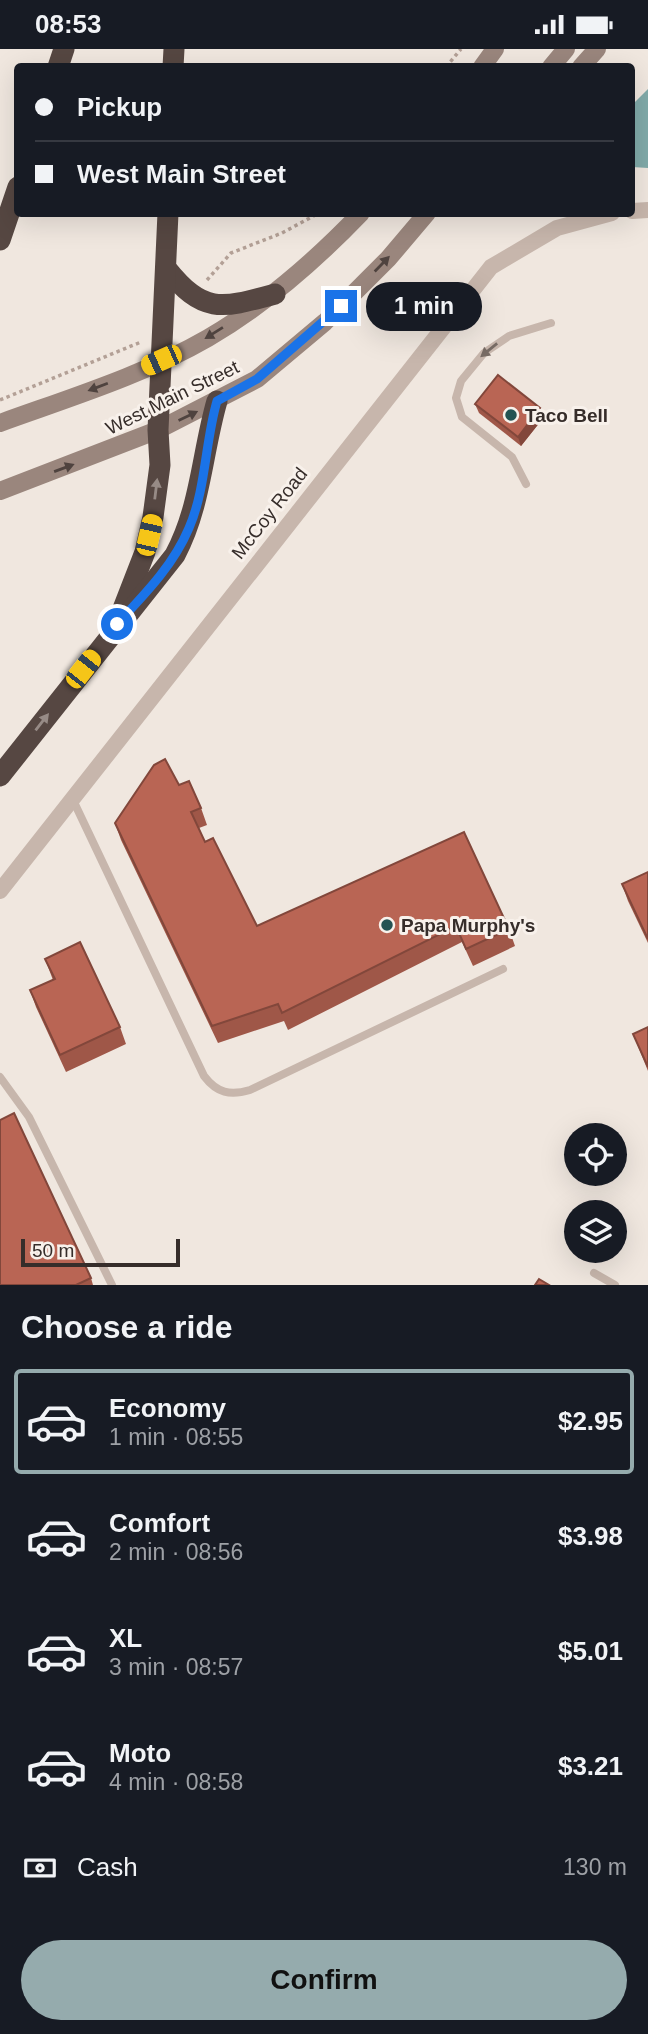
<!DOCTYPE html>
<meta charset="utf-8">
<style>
:root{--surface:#171b24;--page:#20242c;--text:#f1f3f6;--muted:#9ea1a6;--line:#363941;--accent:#95abad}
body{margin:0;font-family:Helvetica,sans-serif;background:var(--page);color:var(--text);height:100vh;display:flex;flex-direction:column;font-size:26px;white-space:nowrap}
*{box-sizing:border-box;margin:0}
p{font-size:23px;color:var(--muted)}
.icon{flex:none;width:38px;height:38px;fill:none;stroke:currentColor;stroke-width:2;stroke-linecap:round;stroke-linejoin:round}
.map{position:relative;height:1236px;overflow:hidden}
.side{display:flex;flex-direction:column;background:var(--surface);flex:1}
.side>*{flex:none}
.hud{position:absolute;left:14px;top:14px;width:621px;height:154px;border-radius:7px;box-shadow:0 7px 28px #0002;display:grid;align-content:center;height:154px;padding:0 21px;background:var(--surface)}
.controls{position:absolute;left:564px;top:1074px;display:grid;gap:14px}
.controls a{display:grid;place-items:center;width:63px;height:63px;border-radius:50%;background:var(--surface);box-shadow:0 7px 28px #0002;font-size:35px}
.scale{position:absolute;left:21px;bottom:18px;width:159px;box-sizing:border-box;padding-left:7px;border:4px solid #362d2a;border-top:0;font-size:19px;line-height:24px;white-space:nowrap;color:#362d2a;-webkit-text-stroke:5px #f8f1eb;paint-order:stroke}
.end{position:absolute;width:32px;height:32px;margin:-16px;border:9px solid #1a73e8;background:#fff;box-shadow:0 0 0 4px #fff}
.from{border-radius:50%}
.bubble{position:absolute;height:49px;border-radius:24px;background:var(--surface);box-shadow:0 7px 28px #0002;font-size:23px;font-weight:700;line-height:49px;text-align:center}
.car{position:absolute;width:21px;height:42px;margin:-21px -10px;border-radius:9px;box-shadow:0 0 5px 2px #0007;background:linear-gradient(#f5c518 24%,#345 0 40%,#f5c518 0 76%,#345 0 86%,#f5c518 0)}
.hud b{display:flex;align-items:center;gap:24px;height:66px;font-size:26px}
.hud b+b{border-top:2px solid var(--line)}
.hud i{width:18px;height:18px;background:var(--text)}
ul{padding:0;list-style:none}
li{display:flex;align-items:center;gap:21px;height:105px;margin:0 14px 10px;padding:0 7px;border:4px solid transparent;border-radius:7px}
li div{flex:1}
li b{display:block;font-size:26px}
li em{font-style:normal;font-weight:700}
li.active{border-color:var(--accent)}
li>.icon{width:63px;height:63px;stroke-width:1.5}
h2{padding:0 21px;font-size:32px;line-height:84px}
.pay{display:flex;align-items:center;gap:18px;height:77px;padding:0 21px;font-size:26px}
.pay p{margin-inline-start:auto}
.cta{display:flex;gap:14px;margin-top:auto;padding:14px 21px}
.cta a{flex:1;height:80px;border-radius:42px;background:var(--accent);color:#111;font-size:28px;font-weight:700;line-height:80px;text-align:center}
.status{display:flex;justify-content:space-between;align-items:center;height:49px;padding:0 35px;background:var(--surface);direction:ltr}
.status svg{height:19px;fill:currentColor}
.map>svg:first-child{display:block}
.water{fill:#81aaa9}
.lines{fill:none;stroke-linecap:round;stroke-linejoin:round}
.path{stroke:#b3a096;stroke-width:3.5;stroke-dasharray:3.5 3.5;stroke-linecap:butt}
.service{stroke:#c7b6ac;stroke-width:8}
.minor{stroke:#c7b6ac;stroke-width:16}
.secondary{stroke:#9a867d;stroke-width:18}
.motorway{stroke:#564742;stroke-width:21}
.wall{fill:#9f5748}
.shaded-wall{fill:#82473b}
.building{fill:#b96554;stroke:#82473b;stroke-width:2}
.oneway{fill:#4f433f}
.oneway2{fill:#776b64}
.oneway3{fill:#978b86}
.route{stroke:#1a73e8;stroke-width:9}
.poi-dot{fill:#245353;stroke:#f8f1eb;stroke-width:2.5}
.labels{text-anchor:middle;stroke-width:6;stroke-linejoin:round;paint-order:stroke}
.street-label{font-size:19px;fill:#362d2a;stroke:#f8f1eb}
.poi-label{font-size:19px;font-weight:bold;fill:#362d2a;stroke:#f8f1eb;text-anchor:start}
</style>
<div class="status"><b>08:53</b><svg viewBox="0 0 49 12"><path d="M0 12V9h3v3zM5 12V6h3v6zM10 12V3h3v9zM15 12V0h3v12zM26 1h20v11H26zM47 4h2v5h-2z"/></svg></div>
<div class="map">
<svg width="648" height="1236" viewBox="0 0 648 1236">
<rect width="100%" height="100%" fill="#f0e7df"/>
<path class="water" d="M 648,40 L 648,119 L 632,118 L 632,56 Z"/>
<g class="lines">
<g class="path">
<path d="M 446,18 L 461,0"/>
<path d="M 207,231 L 231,204 L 282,184 L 319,164"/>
<path d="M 0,351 L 141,293"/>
</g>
<g class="service">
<path d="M 526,435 L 512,408 L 462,368 L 456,349 L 461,332 L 484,304 L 509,287 L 551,274"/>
<path d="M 73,751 L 204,1027 C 217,1044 230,1047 250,1041 L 503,920"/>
<path d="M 0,1028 L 29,1068 L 112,1236"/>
<path d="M 594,1224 L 615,1236"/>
</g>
<g class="minor">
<path d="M 632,162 L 648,161"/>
<path d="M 0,842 L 491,218 L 557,179 L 612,164"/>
</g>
<g class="secondary">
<path d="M 482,18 L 495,0"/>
<path d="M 551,18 L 566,0"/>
<path d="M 581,18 L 597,0"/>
<path d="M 0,374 C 69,349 144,326 208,289 C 266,255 315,212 361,164"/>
<path d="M 0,442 L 158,381 L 257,330 L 325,273 L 388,210 L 427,164"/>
</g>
<g class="motorway">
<path d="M 58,18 L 64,0"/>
<path d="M 173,18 L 174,0"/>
<path d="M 0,191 L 18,138"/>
<path d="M 166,219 C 203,265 220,260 275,245"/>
<path d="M 119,570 L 145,503 L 153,468 L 160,416 L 158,381 L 168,164"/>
<path d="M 0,727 L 175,506 C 201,457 202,404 217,352"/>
</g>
</g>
<g class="wall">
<path d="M 475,355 L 544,368 L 521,397 L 479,364 Z"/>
<path d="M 179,736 L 201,759 L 207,776 L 199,779 L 205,793 L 257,877 L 464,783 L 509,880 L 515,897 L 473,917 L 462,893 L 288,981 L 284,972 L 218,994 L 121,791 L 115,774 Z"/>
<path d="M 648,823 L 648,894 L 628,852 L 622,835 Z"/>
<path d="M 45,910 L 120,978 L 126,995 L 66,1023 L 36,958 L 30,941 L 53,931 Z"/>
<path d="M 648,978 L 648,1022 L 633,985 Z"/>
<path d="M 91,1229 L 93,1236 L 0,1236 Z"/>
</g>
<path class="shaded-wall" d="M 540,359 L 544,368 L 521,397 L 518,388 Z"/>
<g class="building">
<path d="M 498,326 L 540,359 L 518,388 L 475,355 Z"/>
<path d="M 165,710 L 179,736 L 189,732 L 201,759 L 191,763 L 205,793 L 213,789 L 257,877 L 464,783 L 509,880 L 466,900 L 456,877 L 282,964 L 278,955 L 212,977 L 115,774 L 154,716 Z"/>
<path d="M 648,823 L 648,890 L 622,835 Z"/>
<path d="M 80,893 L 120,978 L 60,1006 L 30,941 L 55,930 L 45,910 Z"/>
<path d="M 648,978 L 648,1018 L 633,985 Z"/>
<path d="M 14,1064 L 91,1229 L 76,1236 L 0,1236 L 0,1071 Z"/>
<path d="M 539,1230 L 549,1236 L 535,1236 Z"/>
</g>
<defs><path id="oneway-solid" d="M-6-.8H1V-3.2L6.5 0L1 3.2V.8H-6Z" transform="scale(1.75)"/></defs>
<g class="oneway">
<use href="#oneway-solid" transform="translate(382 215) rotate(-46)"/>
<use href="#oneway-solid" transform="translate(214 284) rotate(148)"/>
<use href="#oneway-solid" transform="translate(98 338) rotate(159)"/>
<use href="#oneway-solid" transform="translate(188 367) rotate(-26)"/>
<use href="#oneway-solid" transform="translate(64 419) rotate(-20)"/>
</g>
<use class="oneway2" href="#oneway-solid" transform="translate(489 301) rotate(141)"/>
<g class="oneway3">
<use href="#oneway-solid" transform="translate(156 440) rotate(-83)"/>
<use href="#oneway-solid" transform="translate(42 673) rotate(-52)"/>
</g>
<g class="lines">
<path class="route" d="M 117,575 C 144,546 173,517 189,479 C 206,440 205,393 217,352 L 257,330 L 341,257"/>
</g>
<g class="poi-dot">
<circle cx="511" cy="366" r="7"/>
<circle cx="387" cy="876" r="7"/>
</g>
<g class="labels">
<g class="street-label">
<text transform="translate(172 348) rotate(-26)" y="7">West Main Street</text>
<text transform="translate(269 464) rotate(-52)" y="7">McCoy Road</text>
</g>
<g class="poi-label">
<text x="525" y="373">Taco Bell</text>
<text x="401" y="883">Papa Murphy's</text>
</g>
</g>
</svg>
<div class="controls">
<a><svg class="icon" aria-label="locate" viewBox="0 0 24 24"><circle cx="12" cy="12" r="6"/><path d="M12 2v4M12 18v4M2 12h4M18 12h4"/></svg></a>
<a><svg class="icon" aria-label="layers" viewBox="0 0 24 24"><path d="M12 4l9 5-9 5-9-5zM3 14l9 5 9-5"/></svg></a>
</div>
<div class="scale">50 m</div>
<i class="end from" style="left:117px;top:575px"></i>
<i class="end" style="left:341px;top:257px"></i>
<div class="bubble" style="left:366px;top:233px;width:116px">1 min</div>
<i class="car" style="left:161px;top:311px;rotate:246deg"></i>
<i class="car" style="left:149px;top:486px;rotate:13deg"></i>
<i class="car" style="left:83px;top:620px;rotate:38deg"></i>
<div class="hud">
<b><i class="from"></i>Pickup</b>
<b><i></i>West Main Street</b>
</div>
</div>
<section class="side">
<h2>Choose a ride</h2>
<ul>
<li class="active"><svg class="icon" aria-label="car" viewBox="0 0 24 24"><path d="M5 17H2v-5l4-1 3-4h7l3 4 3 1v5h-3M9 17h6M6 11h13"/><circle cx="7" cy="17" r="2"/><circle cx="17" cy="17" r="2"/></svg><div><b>Economy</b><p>1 min · 08:55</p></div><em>$2.95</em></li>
<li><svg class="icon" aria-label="car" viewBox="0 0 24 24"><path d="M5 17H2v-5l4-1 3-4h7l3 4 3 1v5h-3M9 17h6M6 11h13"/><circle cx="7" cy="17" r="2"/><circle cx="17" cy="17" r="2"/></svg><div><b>Comfort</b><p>2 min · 08:56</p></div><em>$3.98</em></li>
<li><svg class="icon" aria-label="car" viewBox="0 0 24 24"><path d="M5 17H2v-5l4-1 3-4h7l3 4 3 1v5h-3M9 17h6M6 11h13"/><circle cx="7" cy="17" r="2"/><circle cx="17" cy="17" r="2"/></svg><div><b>XL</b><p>3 min · 08:57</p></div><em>$5.01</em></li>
<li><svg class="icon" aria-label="car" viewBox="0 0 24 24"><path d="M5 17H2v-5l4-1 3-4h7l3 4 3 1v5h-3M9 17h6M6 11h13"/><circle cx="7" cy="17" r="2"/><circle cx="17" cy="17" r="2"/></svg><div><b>Moto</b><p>4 min · 08:58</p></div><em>$3.21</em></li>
</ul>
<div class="pay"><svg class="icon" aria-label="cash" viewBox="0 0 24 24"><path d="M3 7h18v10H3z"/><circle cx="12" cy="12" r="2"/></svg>Cash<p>130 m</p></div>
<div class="cta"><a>Confirm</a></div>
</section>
